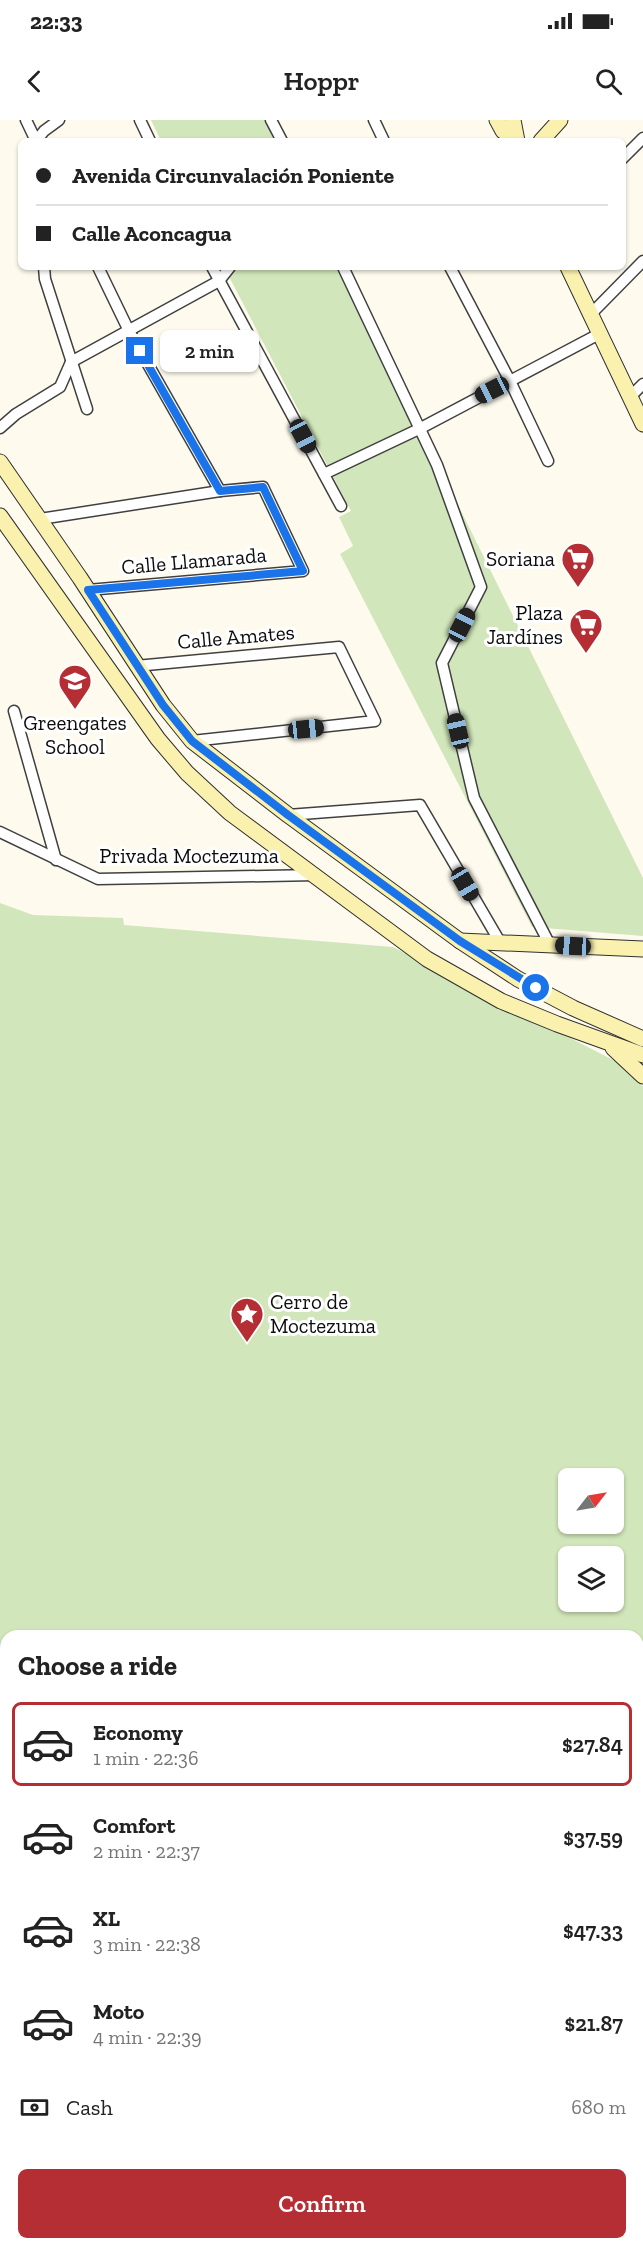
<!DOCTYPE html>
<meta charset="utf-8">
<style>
:root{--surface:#fff;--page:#f2f2f2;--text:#222;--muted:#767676;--line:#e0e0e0;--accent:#b42e34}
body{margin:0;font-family:"Zilla Slab",serif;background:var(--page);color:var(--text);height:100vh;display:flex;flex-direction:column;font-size:22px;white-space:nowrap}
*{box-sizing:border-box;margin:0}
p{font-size:20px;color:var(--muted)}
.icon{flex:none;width:33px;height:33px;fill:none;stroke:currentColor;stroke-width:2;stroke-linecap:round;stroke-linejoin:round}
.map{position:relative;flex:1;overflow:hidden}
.drawer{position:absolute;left:0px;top:1510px;width:644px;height:620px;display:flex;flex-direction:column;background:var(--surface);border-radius:18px 18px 0 0;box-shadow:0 2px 4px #0004}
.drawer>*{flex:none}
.hud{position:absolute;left:18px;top:18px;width:608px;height:132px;border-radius:9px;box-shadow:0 2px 4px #0004;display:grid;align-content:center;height:132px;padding:0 18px;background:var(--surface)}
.needle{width:39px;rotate:59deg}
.controls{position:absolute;left:558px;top:1348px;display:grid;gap:12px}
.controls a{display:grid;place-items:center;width:66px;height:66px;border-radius:9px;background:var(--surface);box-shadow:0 2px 4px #0004;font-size:30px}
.end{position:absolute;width:27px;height:27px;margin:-14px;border:8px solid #1a73e8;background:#fff;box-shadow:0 0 0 3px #fff}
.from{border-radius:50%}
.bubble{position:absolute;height:42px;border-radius:9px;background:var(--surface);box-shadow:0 2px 4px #0004;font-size:20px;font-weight:600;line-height:42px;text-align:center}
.car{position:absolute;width:18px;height:36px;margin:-18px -9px;border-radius:8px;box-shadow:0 0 4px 2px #0007;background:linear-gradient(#222 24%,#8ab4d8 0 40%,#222 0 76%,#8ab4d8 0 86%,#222 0)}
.hud b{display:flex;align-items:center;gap:21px;height:57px;font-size:22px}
.hud b+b{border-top:2px solid var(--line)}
.hud i{width:15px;height:15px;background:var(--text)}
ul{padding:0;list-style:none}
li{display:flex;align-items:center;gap:18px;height:84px;margin:0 12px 9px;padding:0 6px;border:3px solid transparent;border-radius:9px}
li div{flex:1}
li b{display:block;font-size:22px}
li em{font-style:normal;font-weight:600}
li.current{border-color:var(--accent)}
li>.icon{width:54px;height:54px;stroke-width:1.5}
h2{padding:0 18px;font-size:27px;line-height:72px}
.pay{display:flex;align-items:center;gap:15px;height:66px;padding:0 18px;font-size:22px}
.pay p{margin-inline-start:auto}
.cta{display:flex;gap:12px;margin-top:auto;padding:12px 18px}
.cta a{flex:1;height:69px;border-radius:9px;background:var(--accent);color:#fff;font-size:24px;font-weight:600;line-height:69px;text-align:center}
.status{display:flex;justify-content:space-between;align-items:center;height:42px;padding:0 30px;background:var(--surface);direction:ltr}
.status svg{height:16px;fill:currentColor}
header{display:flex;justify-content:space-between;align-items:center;height:78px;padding:0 18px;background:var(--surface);font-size:27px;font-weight:600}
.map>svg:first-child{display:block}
.green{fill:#d1e6ba;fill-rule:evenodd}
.pitch{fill:#e2eecb}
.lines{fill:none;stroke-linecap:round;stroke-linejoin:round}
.river{stroke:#b6dbf2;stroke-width:20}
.street-casing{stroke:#404040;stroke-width:13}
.secondary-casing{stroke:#2f2f2f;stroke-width:17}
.street{stroke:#fff;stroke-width:10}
.secondary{stroke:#faf1ae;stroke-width:15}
.route{stroke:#1a73e8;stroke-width:8}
.labels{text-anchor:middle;stroke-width:6;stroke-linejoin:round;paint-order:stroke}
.poi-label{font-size:21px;fill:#0d0d0d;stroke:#fff;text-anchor:end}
.street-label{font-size:21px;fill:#0d0d0d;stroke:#fff}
</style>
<div class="status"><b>22:33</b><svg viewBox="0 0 49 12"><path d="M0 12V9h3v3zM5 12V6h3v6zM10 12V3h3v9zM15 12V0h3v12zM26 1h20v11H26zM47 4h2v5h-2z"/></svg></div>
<header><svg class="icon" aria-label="back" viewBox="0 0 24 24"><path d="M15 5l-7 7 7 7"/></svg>Hoppr<svg class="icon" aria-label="search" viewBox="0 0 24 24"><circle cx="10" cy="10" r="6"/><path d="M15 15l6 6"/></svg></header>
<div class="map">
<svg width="643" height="2129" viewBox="0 0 643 2129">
<rect width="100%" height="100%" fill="#fefbee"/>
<g class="green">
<path d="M 151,0 L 267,0 L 277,21 L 161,21 Z"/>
<path d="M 224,147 L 340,147 L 643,758 L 643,816 L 532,807 L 340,434 L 353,426 L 339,397 L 351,391 Z"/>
<path d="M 0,783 L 33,795 L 123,798 L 124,805 L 393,827 L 619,943 L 643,966 L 643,1732 L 638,1741 L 638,1516 L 6,1516 L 6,1552 L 0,1540 ZM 568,1359 L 614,1359 L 614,1404 L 568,1404 ZM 568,1437 L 614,1437 L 614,1482 L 568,1482 Z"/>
<path d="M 0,1900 L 6,1902 L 6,1927 L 0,1925 Z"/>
<path d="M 169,2124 L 216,2124 C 203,2129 183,2129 169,2124 Z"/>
</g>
<path class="pitch" d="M 0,1571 L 6,1585 L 6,1734 L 0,1732 Z"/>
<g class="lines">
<g class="river">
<path d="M 0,1919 L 6,1921"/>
<path d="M 638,2023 L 643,2021"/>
</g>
<defs>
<g id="street">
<path d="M 26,0 L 36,21"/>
<path d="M 140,0 L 150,21"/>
<path d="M 271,0 L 282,21"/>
<path d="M 374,0 L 384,21"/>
<path d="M 36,21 L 44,11 L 59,0"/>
<path d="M 622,39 L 643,18"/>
<path d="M 44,147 L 45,159 L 87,289"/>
<path d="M 98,147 L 129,211 L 220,371"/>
<path d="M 212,147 L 341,386"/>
<path d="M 343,147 L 437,345 L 481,467 L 442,543 L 474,678 L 550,825"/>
<path d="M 450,147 L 510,261 L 548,341"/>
<path d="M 590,195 L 643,141"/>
<path d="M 630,277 L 643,264"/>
<path d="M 0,308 L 16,294 L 60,267 L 71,242 L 219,161 L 230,147"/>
<path d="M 324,354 L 419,309 L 599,214"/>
<path d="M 40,399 L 220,371 L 263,367 L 303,451 L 88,470"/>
<path d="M 136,546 L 339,527 L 375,601 L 192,621"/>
<path d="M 14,591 L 56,740"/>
<path d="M 288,695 L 420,685 L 500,822"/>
<path d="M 0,712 L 98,759 L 316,755"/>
<path d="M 638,2075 L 643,2073"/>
<path d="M 0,2096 L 6,2098"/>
<path d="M 430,2129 L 441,2124"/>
</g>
<g id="secondary">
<path d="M 497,0 L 503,11 L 517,21"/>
<path d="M 513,0 L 517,21"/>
<path d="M 541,21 L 560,0"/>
<path d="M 568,147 L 643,304"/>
<path d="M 0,342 L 80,458 L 163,585 L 192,621 L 288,695 L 460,821 L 518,859 L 573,888 L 643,919"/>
<path d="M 0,396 L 158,619 L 187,653 L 230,693 L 427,839 L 501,881 L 557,904 L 643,935"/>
<path d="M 460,821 L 643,829"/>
<path d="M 613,928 L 643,956"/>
<path d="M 638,1756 L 643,1748"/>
<path d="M 638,1811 L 643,1799"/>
<path d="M 479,2129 L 480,2124"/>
<path d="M 513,2129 L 514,2124"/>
</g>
</defs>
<use href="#street" class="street-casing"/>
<use href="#secondary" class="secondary-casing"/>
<use href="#street" class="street"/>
<use href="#secondary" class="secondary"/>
</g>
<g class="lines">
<path class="route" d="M 140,231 L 220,371 L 263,367 L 303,451 L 88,470 L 163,585 L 192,621 L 288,695 L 460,821 L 536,868"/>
</g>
<defs>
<symbol id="supermarket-pin" viewBox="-11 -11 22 30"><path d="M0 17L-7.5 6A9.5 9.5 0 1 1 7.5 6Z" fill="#b42e34" stroke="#fff"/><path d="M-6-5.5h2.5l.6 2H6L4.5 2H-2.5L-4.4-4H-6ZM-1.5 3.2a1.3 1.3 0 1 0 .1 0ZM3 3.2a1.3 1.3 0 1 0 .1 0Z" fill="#fff"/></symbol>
<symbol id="school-pin" viewBox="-11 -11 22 30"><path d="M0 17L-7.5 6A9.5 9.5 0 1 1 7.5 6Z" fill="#b42e34" stroke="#fff"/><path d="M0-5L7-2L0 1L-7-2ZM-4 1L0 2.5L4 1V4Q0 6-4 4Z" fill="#fff"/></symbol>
<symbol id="sight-pin" viewBox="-11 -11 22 30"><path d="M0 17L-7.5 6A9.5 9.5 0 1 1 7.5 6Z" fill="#b42e34" stroke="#fff"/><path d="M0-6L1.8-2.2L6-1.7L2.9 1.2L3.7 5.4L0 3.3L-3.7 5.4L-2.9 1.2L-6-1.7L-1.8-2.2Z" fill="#fff"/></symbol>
</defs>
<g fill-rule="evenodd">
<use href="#supermarket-pin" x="559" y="420" width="38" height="52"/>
<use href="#supermarket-pin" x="567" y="486" width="38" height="52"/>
<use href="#school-pin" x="56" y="542" width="38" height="52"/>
<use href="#sight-pin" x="228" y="1175" width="38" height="52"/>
</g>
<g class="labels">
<g class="poi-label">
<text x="555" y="446">Soriana</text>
<text x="563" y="500">Plaza<tspan x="563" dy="24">Jardínes</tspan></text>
<text x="75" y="610" text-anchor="middle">Greengates<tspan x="75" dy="24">School</tspan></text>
<text x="270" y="1189" text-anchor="start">Cerro de<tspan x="270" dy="24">Moctezuma</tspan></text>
</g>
<g class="street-label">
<text transform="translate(194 441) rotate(-5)" y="7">Calle Llamarada</text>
<text transform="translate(236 517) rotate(-5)" y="7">Calle Amates</text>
<text x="189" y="743">Privada Moctezuma</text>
</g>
</g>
</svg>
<div class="controls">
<a><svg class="needle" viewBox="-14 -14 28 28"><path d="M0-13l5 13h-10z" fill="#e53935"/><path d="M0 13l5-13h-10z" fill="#767676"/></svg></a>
<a><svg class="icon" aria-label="layers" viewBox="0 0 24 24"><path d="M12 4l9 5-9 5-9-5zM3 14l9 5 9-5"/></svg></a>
</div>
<i class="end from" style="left:536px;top:868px"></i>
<i class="end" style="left:140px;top:231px"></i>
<div class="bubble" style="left:160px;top:210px;width:99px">2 min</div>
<i class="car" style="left:492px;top:270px;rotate:243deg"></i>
<i class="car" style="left:303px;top:316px;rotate:152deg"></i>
<i class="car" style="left:462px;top:505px;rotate:27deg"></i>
<i class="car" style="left:306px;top:609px;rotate:84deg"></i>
<i class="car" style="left:458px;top:611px;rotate:347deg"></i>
<i class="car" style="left:465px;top:764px;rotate:150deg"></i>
<i class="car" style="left:573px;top:826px;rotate:273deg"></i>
<div class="hud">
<b><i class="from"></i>Avenida Circunvalación Poniente</b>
<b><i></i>Calle Aconcagua</b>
</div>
<section class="drawer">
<h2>Choose a ride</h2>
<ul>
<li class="current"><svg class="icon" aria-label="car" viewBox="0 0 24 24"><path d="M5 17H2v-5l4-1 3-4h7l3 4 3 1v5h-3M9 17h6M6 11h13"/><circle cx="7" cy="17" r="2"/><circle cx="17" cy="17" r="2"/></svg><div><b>Economy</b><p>1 min · 22:36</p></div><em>$27.84</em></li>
<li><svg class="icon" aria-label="car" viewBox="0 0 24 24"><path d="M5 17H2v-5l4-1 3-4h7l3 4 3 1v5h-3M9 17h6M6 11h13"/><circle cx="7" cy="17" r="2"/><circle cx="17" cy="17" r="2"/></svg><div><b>Comfort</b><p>2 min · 22:37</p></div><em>$37.59</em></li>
<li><svg class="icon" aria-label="car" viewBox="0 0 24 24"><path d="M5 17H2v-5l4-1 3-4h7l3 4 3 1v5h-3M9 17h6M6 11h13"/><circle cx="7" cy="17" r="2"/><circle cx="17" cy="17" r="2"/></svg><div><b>XL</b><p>3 min · 22:38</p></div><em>$47.33</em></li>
<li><svg class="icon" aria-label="car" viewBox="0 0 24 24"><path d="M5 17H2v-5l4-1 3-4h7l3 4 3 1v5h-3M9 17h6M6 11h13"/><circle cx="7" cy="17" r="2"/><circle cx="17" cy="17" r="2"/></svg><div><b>Moto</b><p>4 min · 22:39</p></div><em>$21.87</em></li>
</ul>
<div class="pay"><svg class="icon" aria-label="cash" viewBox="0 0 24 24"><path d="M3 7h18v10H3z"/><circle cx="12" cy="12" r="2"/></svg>Cash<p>680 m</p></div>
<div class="cta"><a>Confirm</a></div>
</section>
</div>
